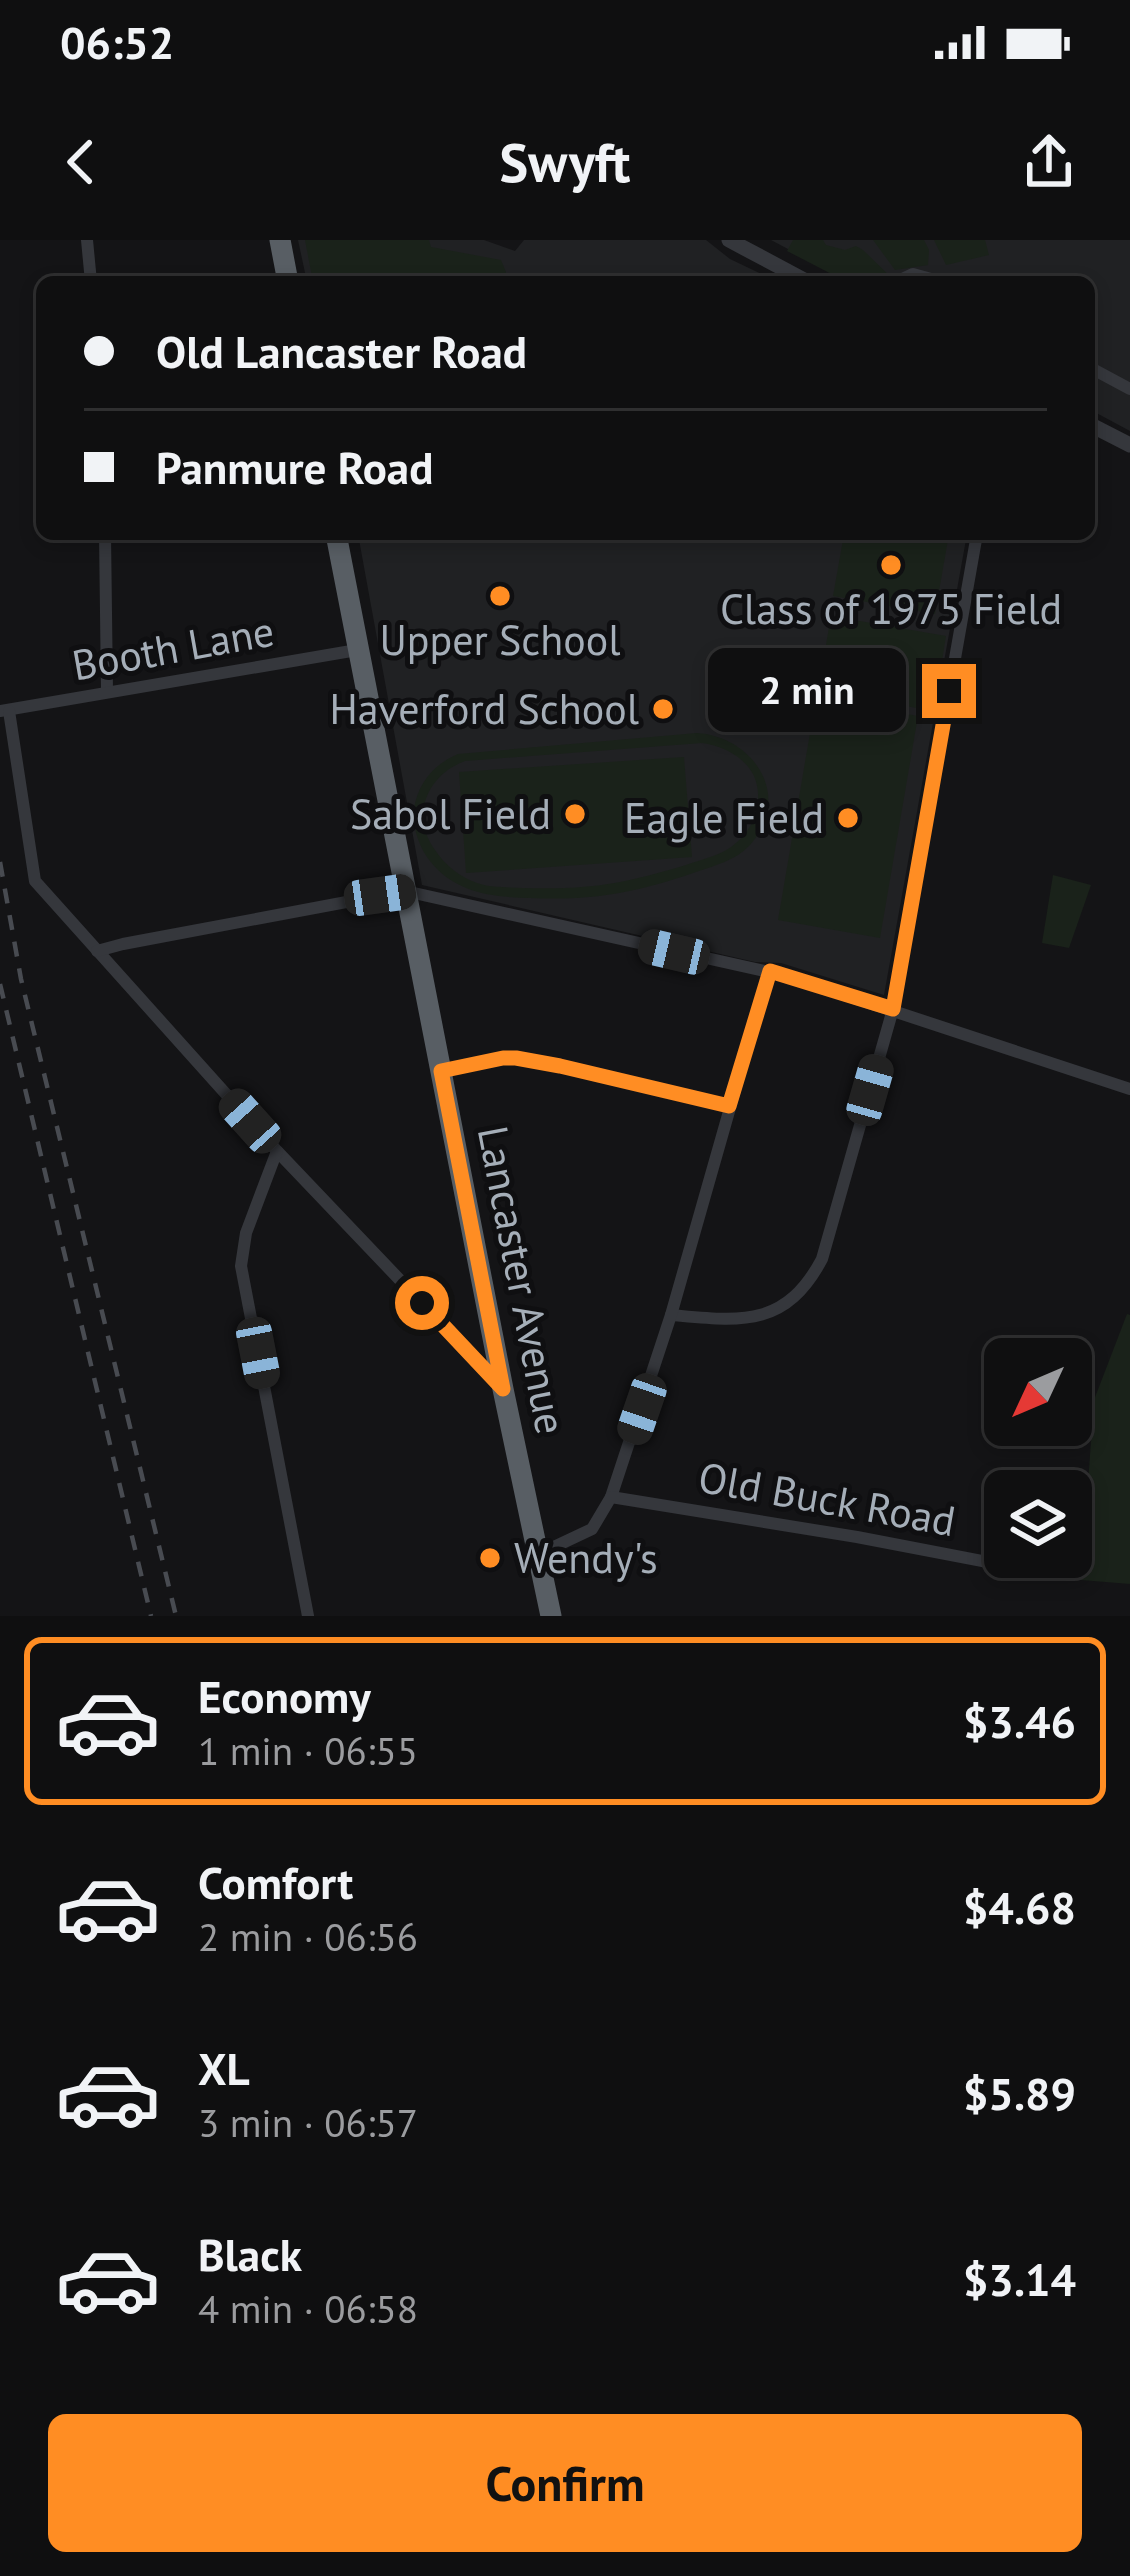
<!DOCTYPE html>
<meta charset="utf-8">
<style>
:root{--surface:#0f0f10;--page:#181819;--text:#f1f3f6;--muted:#9b9c9f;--line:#2f2f30;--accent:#ff8d23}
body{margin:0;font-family:"PT Sans",sans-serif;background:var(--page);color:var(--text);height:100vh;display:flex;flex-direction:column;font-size:45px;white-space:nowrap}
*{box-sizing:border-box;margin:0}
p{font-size:39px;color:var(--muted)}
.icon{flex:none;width:66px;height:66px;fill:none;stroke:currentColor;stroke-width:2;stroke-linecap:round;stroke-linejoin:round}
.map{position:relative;height:1376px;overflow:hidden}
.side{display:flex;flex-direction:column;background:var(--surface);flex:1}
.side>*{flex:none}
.guide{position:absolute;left:36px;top:36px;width:1059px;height:264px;border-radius:18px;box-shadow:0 6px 18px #0003,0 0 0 3px var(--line);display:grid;align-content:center;height:264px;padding:0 48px;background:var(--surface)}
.needle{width:78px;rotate:226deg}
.controls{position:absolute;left:984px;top:1098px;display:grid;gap:24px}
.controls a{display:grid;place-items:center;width:108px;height:108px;border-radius:18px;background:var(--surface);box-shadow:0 6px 18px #0003,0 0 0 3px var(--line);font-size:60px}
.end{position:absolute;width:54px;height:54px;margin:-27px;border:15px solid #ff8d23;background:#111;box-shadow:0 0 0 6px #111}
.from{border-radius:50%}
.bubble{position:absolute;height:84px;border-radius:18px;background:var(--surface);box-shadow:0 6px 18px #0003,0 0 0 3px var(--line);font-size:39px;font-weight:800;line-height:84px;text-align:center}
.car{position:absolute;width:36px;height:72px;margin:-36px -18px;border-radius:15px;box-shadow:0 0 9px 3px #0007;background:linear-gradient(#222 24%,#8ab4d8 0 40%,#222 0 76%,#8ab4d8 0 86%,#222 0)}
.guide b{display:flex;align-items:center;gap:42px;height:114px;font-size:45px}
.guide b+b{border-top:3px solid var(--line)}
.guide i{width:30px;height:30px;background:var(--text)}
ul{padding:21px 0 0;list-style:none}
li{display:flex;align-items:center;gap:36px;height:168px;margin:0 24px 18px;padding:0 24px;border:6px solid transparent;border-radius:18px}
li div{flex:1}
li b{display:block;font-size:45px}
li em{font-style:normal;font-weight:800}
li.active{border-color:var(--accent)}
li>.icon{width:108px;height:108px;stroke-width:1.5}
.action{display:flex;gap:24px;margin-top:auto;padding:24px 48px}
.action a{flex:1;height:138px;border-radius:18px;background:var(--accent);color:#111;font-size:48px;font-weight:800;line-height:138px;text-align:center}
.status{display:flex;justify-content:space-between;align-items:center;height:84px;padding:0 60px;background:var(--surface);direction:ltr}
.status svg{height:33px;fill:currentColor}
header{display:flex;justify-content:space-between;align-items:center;height:156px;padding:0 48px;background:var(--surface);font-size:54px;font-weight:800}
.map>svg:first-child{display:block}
.built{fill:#202123}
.green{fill:#1a221a;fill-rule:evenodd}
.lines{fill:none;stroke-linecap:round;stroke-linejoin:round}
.minor{stroke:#35373c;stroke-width:12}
.tertiary{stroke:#35373c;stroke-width:15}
.trunk{stroke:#585e64;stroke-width:21}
.rail{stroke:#484b51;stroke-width:4.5;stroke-dasharray:15 12;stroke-linecap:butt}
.route{stroke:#ff8d23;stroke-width:15}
.poi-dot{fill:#ff8d23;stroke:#0f0f11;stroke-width:4.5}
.labels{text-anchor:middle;stroke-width:10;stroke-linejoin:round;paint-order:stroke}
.poi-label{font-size:42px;fill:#a5aeb8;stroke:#0f0f11;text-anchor:end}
.street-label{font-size:42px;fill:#a5aeb8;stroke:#0f0f11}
</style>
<div class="status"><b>06:52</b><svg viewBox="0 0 49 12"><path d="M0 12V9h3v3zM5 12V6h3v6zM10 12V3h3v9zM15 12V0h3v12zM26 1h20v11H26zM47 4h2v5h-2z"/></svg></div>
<header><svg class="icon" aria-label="back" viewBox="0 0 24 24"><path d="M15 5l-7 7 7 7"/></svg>Swyft<svg class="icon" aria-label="share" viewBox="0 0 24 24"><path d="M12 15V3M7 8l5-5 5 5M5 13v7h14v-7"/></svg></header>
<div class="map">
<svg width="1130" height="1376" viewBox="0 0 1130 1376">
<rect width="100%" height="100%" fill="#141416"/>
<g class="built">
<path d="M 298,0 L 484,0 L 515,11 L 524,0 L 706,0 L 730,19 L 778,42 L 307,42 Z"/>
<path d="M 771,0 L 1130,0 L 1130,191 L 1089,169 L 1089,42 L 850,42 Z"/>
<path d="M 358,294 L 967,294 L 884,755 L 781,723 L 755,722 L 422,645 Z"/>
</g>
<g class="green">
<path d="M 305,0 L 429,0 L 431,7 L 501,20 L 506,32 L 503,42 L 313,42 Z"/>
<path d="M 793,0 L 823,0 L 826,5 L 845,10 L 856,6 L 863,10 L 891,37 C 882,44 868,44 857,39 L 847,42 L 787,11 Z"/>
<path d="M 873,0 L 924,0 L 929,10 L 928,25 L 895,30 Z"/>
<path d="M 934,0 L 985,0 L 989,15 L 946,25 Z"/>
<path d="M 844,294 L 949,294 L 935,374 L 833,356 Z"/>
<path d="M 831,376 L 946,396 L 934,471 L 818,451 Z"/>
<path d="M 756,414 L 760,465 L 730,468 L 726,417 Z"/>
<path d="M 816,458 L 918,476 L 880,698 L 778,680 Z"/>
<path d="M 697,493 C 755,497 793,558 750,605 C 735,621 713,626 693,633 C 636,653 590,661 530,658 C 492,657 455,653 430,621 C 419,607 412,587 414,569 C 418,543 434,524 458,514 ZM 702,503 C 723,506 744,516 754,536 C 764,559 755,588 736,603 C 723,615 703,619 686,625 C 623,644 589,650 523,648 C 508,647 492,648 477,643 C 460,637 445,625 435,610 C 426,597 420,582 424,566 C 429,544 444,529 465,521 Z"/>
<path d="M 684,517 L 692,617 L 466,633 L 459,532 Z"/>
<path d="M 1053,635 L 1091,645 L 1069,708 L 1042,703 Z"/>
<path d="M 1127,1074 L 1130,1075 L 1130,1344 L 1081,1340 L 1094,1160 Z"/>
</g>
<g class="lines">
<g class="minor">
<path d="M 87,0 L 91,42"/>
<path d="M 896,42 L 913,34 L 942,42"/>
<path d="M 1089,127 L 1130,149"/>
<path d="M 105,294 L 107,451"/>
<path d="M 0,471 L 357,410"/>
<path d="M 9,471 L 35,641 L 277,911 L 499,1144"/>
<path d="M 97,711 L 123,704 L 405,651 L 787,736 L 1130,849"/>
<path d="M 441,831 L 503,818 L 516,818 L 560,826 L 729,866"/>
<path d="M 277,911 L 246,993 L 241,1026 L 308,1376"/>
<path d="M 671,1075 C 739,1081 785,1089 822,1019 L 893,769 L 977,294"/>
<path d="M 611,1257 L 671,1075 L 769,731"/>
<path d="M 539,1314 L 592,1289 L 611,1257 L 857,1297 L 1055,1335"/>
</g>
<g class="tertiary">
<path d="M 729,0 L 808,42"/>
<path d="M 1089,184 L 1130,205"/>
</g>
<g class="trunk">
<path d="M 280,0 L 288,42"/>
<path d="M 336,294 L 503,1149 L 551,1376"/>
</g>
<g class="rail">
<path d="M 0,622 L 21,739 L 176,1376"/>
<path d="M 0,744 L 151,1376"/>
</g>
</g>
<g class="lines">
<path class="route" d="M 422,1063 L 503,1149 L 441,831 L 503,818 L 516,818 L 560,826 L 729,866 L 770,731 L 893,769 L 949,451"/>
</g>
<g class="poi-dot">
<circle cx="891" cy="325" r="12"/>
<circle cx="500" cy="356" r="12"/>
<circle cx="663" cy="469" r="12"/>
<circle cx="575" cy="574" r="12"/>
<circle cx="848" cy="578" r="12"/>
<circle cx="490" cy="1318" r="12"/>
</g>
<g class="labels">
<g class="poi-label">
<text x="891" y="384" text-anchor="middle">Class of 1975 Field</text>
<text x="500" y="415" text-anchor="middle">Upper School</text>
<text x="639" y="484">Haverford School</text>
<text x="551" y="589">Sabol Field</text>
<text x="824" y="593">Eagle Field</text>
<text x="514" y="1333" text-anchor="start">Wendy's</text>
</g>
<g class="street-label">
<text transform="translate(173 408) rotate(-10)" y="15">Booth Lane</text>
<text transform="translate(522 1040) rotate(79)" y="15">Lancaster Avenue</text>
<text transform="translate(827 1259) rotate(10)" y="15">Old Buck Road</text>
</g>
</g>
</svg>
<div class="controls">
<a><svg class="needle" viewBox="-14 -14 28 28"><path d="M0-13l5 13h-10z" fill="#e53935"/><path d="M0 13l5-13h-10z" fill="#9b9c9f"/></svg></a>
<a><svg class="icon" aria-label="layers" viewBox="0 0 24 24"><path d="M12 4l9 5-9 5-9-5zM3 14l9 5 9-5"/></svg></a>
</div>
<i class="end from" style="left:422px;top:1063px"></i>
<i class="end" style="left:949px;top:451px"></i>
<div class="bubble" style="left:708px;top:408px;width:198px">2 min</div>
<i class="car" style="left:380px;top:655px;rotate:82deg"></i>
<i class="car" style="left:674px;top:712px;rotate:283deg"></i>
<i class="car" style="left:870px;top:850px;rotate:16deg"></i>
<i class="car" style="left:250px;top:881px;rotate:318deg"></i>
<i class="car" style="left:258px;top:1113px;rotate:169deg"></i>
<i class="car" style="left:642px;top:1169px;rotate:199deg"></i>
<div class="guide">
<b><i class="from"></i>Old Lancaster Road</b>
<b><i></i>Panmure Road</b>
</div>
</div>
<section class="side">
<ul>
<li class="active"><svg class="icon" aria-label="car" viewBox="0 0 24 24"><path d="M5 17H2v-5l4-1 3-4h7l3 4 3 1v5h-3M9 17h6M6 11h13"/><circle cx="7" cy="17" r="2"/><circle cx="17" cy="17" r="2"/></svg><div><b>Economy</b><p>1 min · 06:55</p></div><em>$3.46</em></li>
<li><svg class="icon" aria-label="car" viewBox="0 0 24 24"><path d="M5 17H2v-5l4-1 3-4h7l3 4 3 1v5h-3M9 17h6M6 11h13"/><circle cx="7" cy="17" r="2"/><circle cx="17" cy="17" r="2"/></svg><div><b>Comfort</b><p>2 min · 06:56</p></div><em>$4.68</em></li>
<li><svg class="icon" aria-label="car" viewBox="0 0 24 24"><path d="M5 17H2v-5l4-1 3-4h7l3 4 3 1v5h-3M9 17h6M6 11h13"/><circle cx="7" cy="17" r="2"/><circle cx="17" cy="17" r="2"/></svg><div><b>XL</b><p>3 min · 06:57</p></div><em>$5.89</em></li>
<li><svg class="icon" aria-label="car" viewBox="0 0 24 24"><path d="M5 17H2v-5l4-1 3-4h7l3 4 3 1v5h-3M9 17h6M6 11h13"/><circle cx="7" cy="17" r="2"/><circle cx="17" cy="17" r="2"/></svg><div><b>Black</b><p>4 min · 06:58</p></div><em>$3.14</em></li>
</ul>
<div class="action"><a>Confirm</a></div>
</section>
